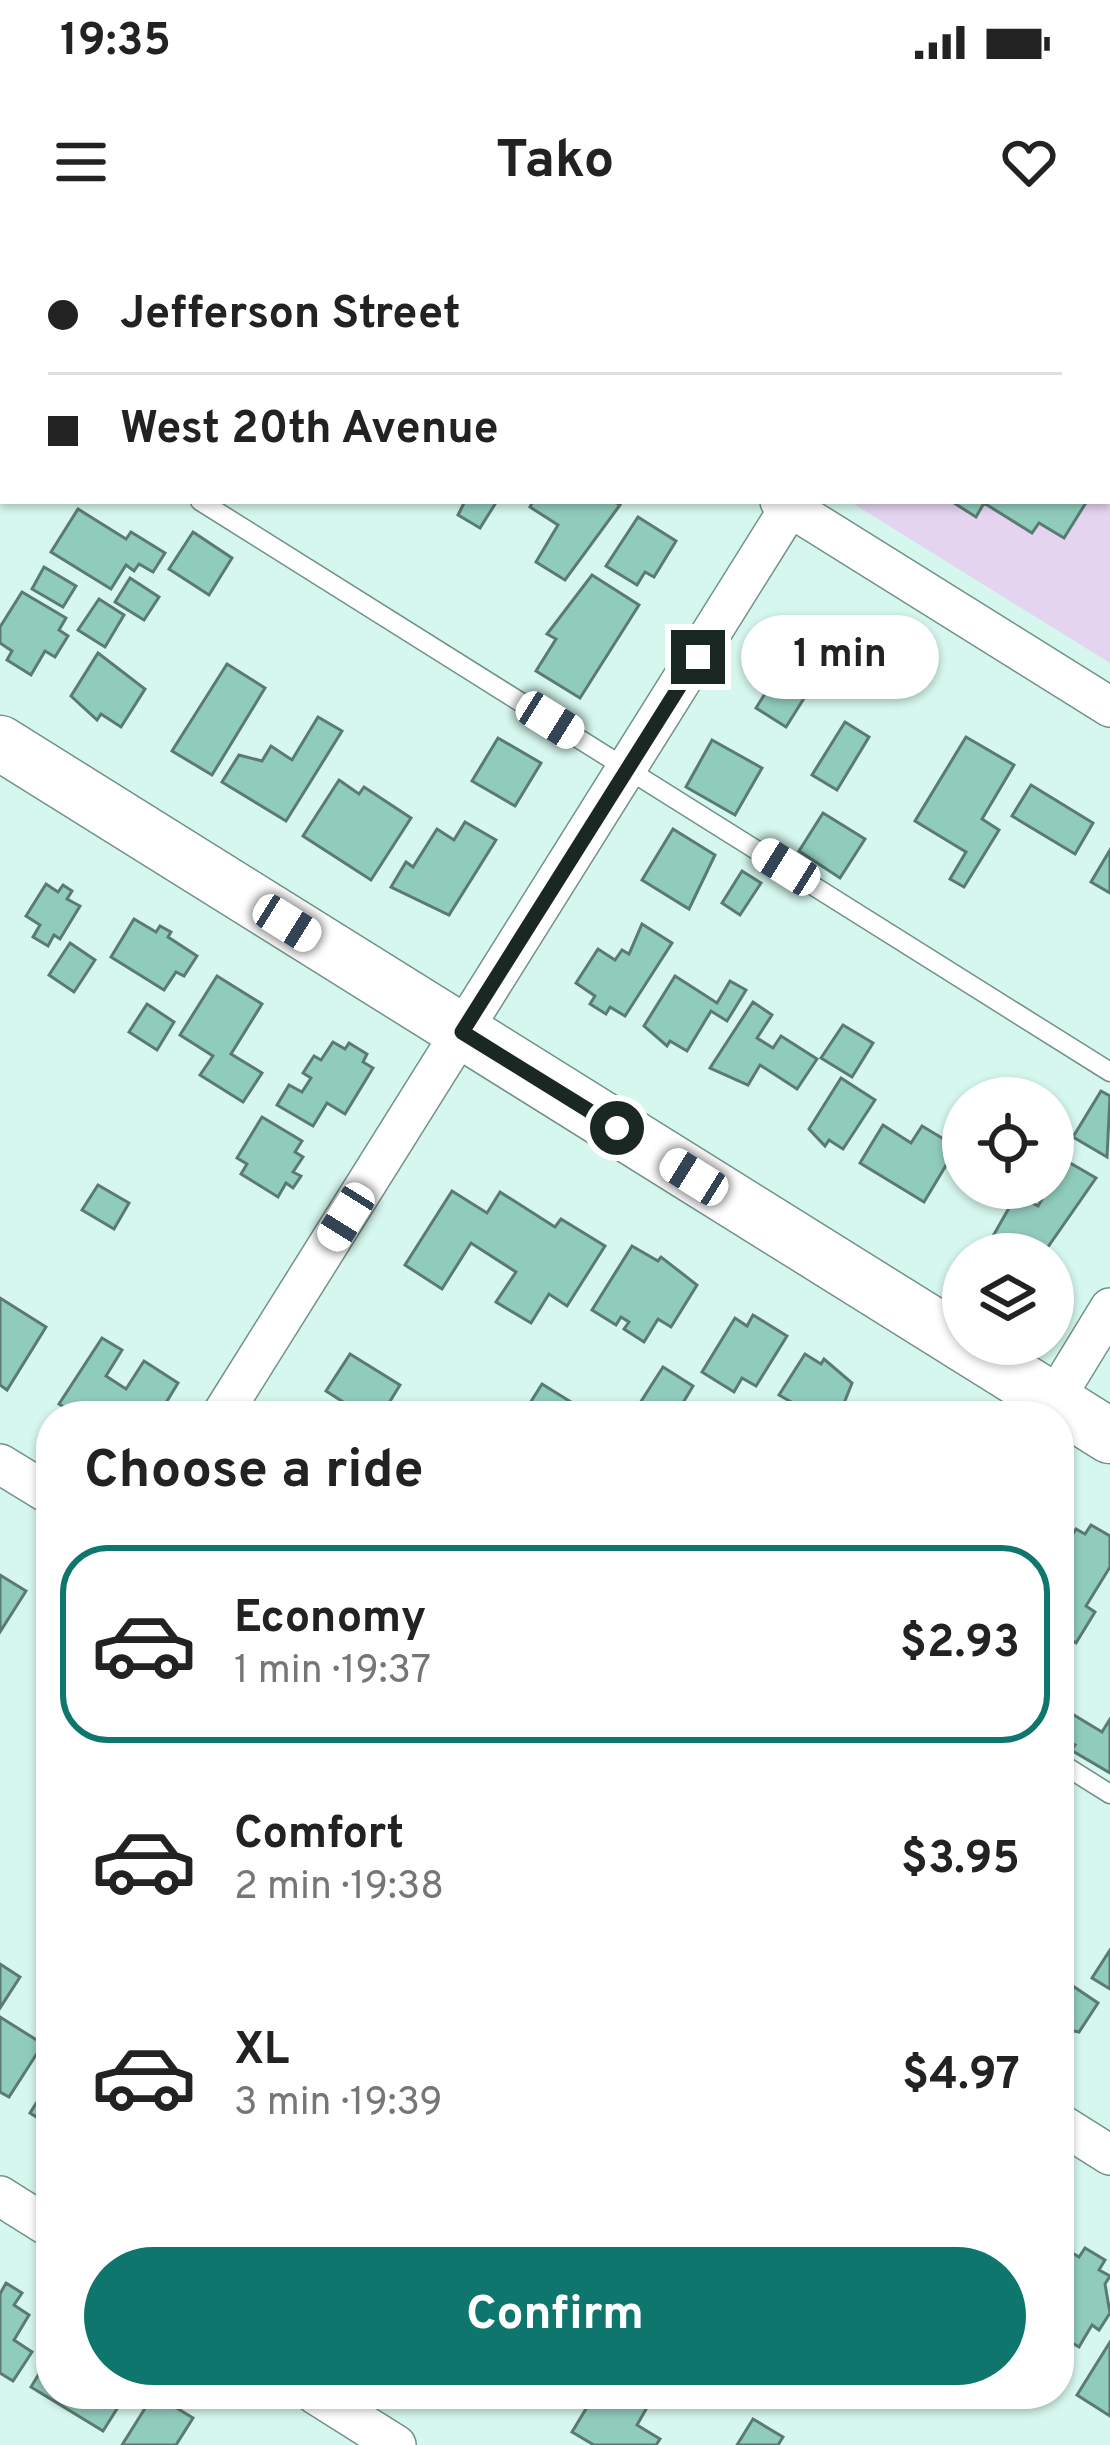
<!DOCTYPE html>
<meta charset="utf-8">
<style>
:root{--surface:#fff;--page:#f2f2f2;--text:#222;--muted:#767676;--line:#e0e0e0;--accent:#0f766e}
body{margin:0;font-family:Overpass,sans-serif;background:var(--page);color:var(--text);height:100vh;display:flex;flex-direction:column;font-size:45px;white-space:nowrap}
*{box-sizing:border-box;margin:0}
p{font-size:39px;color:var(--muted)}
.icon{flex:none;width:66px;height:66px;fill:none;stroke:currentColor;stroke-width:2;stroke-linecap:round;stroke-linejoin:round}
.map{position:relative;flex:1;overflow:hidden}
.panel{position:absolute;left:36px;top:1161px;width:1038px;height:1008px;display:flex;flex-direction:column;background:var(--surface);border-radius:48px;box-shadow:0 3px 9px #0004}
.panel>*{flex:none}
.guide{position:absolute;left:0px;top:0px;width:1110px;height:264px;box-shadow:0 3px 9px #0004;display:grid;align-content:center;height:264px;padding:0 48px;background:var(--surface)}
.fabs{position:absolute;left:942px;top:837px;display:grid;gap:24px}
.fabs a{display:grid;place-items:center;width:132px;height:132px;border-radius:50%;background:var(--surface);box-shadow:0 3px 9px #0004;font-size:60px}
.end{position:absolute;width:54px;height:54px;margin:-27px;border:15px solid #1a2723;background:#fff;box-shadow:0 0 0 6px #fff}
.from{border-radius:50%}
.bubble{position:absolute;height:84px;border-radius:42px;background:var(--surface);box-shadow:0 3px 9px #0004;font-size:39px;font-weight:700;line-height:84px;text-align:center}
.car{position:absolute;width:36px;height:72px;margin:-36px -18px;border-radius:15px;box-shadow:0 0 9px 3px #0007;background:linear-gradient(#fff 24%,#345 0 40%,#fff 0 76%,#345 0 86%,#fff 0)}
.guide b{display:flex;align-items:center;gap:42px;height:114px;font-size:45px}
.guide b+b{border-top:3px solid var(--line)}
.guide i{width:30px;height:30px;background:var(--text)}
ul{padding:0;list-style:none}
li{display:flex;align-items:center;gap:36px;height:198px;margin:0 24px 18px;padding:0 24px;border:6px solid transparent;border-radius:48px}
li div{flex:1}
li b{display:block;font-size:45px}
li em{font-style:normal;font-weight:700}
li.current{border-color:var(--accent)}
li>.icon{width:108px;height:108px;stroke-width:1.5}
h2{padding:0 48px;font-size:54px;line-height:144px}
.cta{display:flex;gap:24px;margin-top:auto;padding:24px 48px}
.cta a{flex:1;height:138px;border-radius:72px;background:var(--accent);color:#fff;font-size:48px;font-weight:700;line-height:138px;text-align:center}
.status{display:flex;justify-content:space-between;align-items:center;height:84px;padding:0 60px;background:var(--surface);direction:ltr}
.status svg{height:33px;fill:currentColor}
header{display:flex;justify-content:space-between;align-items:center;height:156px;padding:0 48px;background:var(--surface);font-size:54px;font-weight:700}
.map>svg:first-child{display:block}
.green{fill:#e4d4f0}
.building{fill:#90ccbc;stroke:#5b7b72;stroke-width:3}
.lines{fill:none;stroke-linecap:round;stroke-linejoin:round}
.lane-casing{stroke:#729289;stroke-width:21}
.street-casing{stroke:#729289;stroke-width:42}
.secondary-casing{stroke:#729289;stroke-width:57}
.lane{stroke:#fff;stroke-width:18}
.street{stroke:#fff;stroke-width:39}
.secondary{stroke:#fff;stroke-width:54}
.route{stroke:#1a2723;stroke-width:15}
</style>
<div class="status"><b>19:35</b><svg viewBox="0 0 49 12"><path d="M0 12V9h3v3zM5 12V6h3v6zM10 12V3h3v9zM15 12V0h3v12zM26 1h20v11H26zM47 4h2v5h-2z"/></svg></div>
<header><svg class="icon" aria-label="menu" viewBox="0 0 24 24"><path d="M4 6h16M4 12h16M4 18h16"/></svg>Tako<svg class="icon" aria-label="heart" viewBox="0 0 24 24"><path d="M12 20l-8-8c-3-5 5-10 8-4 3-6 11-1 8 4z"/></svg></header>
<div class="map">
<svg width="1110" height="2205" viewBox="0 0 1110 2205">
<rect width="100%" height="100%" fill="#d5f7ed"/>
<path class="green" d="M 428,0 L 1110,0 L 1110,423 L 849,261 L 1107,261 L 1107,3 Z"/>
<g class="building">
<path d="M 497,261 L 480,288 L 458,275 L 465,261 Z"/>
<path d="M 533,261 L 613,261 L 620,265 L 565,340 L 536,322 L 558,285 L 530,267 Z"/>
<path d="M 951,261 L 1087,261 L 1064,298 L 1039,283 L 1032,293 L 984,263 L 976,277 Z"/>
<path d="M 78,269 L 126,299 L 131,292 L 165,313 L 153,332 L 139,324 L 134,331 L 126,325 L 111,349 L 51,312 Z"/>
<path d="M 638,277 L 676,301 L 654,337 L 645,332 L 637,345 L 606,326 Z"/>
<path d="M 193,292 L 232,318 L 209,355 L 169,329 Z"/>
<path d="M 44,327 L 76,346 L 63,367 L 32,349 Z"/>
<path d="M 592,335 L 639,365 L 580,458 L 536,431 L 556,399 L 547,394 Z"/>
<path d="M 130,338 L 159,357 L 144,380 L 115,362 Z"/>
<path d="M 22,352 L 66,378 L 59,390 L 68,396 L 55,417 L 45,411 L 31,435 L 7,420 L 12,411 L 0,403 L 0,387 Z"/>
<path d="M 99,359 L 124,375 L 105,407 L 78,390 Z"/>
<path d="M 793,409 L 823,428 L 786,487 L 756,468 Z"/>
<path d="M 98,413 L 145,449 L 121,487 L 101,474 L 97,480 L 71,456 Z"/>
<path d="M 227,424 L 265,448 L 212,535 L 172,511 Z"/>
<path d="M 318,477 L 342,491 L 286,581 L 222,542 L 239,515 L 262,521 L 271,506 L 292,520 Z"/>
<path d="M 845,482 L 869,497 L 837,550 L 812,535 Z"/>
<path d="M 966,497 L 1014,525 L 982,579 L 999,590 L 964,647 L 950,639 L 966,612 L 915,581 Z"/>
<path d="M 498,498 L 541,523 L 515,566 L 472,541 Z"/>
<path d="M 712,500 L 762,528 L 735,575 L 686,547 Z"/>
<path d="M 339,540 L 359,554 L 364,547 L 411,578 L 371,640 L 303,596 Z"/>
<path d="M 1031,545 L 1093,583 L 1075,614 L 1012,576 Z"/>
<path d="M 823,573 L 865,599 L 840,638 L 799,611 Z"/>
<path d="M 465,582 L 496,600 L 449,675 L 391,647 L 406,622 L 413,627 L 437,589 L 454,600 Z"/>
<path d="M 673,589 L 715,615 L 689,669 L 642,640 Z"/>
<path d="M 1110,610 L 1110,653 L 1091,642 Z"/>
<path d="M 742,631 L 761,643 L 740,675 L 722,663 Z"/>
<path d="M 46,644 L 58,652 L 63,645 L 72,651 L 67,659 L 80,666 L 60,699 L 54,695 L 48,706 L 33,697 L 40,685 L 26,676 Z"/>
<path d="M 134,679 L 156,692 L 160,686 L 171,692 L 168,697 L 197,716 L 184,736 L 176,732 L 164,750 L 111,717 Z"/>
<path d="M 642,684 L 672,703 L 625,776 L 610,767 L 606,774 L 590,764 L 595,756 L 576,743 L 598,709 L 615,720 L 622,710 L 629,714 Z"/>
<path d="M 70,703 L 95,720 L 74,752 L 49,735 Z"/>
<path d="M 217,736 L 262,764 L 231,814 L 262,833 L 243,862 L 200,835 L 213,816 L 180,795 Z"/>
<path d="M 675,736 L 717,763 L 730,741 L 746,750 L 727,781 L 711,771 L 687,811 L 670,801 L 667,806 L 644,786 Z"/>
<path d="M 753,762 L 772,775 L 757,798 L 773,808 L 781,796 L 817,819 L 797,849 L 760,825 L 748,845 L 710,828 Z"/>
<path d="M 147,764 L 174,782 L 157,810 L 129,792 Z"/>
<path d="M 843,785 L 873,803 L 852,837 L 821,818 Z"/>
<path d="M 333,802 L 345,809 L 349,803 L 367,814 L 363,822 L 373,828 L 345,874 L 327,863 L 313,886 L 277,865 L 289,845 L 302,852 L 311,838 L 303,833 L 314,816 L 321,820 Z"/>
<path d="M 841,838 L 875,860 L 843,909 L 829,900 L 825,906 L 809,889 Z"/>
<path d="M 1101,851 L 1110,856 L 1107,917 L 1073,897 Z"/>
<path d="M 262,877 L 302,901 L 295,912 L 303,917 L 293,932 L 301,936 L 293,948 L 286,943 L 278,957 L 241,934 L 247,924 L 237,918 Z"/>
<path d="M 883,885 L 911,903 L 922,886 L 957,907 L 924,962 L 860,923 Z"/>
<path d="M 1065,920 L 1096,938 L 1043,1014 L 1024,1014 L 993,996 L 1017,954 L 1038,966 Z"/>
<path d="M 98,945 L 129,963 L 114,989 L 82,970 Z"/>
<path d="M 452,951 L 487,973 L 500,952 L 555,987 L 561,979 L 605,1006 L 567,1066 L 549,1054 L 531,1083 L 496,1062 L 516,1032 L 471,1003 L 442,1049 L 405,1025 Z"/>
<path d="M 632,1006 L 658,1021 L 661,1017 L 697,1045 L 671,1087 L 658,1079 L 644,1102 L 624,1089 L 629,1082 L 621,1077 L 616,1085 L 592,1070 Z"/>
<path d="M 0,1058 L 46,1087 L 7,1150 L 0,1145 Z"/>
<path d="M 753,1075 L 787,1096 L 756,1146 L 742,1138 L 734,1152 L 702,1132 L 735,1078 L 747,1086 Z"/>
<path d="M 102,1098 L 122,1110 L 106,1136 L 126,1149 L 144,1121 L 178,1143 L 158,1176 L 78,1176 L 59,1164 Z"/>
<path d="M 350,1114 L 400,1145 L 381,1176 L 356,1176 L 359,1172 L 326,1151 Z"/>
<path d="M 805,1114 L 821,1124 L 824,1119 L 852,1143 L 839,1176 L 785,1176 L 793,1163 L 779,1155 Z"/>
<path d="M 663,1127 L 693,1146 L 675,1176 L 661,1176 L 640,1163 Z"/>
<path d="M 542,1144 L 579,1167 L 573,1176 L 525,1171 Z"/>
<path d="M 1091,1285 L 1110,1296 L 1110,1327 L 1086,1366 L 1095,1372 L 1076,1403 L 1059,1392 L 1066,1376 L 1059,1371 L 1059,1317 L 1076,1289 L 1085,1294 Z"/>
<path d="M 0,1335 L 26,1351 L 0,1392 Z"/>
<path d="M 1069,1472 L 1102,1492 L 1110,1479 L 1110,1533 L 1071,1510 L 1075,1505 L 1059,1495 Z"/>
<path d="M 1110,1710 L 1110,1749 L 1092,1738 Z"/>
<path d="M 1059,1714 L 1071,1721 L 1061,1738 L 1098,1763 L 1079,1792 L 1059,1788 Z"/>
<path d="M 0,1724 L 20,1737 L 0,1768 Z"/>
<path d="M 0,1777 L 43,1804 L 9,1857 L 0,1852 Z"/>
<path d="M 51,1840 L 51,1886 L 30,1873 Z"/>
<path d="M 1061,2006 L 1079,2017 L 1085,2008 L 1105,2020 L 1099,2030 L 1110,2036 L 1105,2044 L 1110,2073 L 1099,2090 L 1092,2085 L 1079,2107 L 1069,2101 L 1064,2109 L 1059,2105 Z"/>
<path d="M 6,2043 L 22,2053 L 14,2065 L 29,2075 L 14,2100 L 32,2112 L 13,2141 L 0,2133 L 0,2054 Z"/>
<path d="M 1110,2102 L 1110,2176 L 1077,2155 Z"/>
<path d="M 51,2114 L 51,2154 L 111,2154 L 122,2161 L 103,2191 L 31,2147 Z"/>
<path d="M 154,2154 L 193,2178 L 176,2205 L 122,2205 Z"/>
<path d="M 595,2154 L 633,2154 L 649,2164 L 637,2185 L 660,2199 L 656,2205 L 594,2205 L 572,2192 Z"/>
<path d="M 753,2179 L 783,2197 L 778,2205 L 737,2205 Z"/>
</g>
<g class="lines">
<defs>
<g id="lane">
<path d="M 0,136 L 3,138"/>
<path d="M 200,261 L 1110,832"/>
<path d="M 1059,1522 L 1110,1554"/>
</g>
<g id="street">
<path d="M 364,0 L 369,3"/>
<path d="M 780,261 L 1110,467"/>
<path d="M 221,1176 L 790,267"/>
<path d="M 1044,1176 L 1110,1068"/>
<path d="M 0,1224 L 51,1255"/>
<path d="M 1059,1883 L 1110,1915"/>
<path d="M 0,1956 L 51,1988"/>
<path d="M 315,2154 L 396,2205"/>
</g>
<g id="secondary">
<path d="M 143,3 L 145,0"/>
<path d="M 0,230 L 3,225"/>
<path d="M 0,503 L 963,1104"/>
<path d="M 963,1104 L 1110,1196"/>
</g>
</defs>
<use href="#lane" class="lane-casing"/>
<use href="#street" class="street-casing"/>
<use href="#secondary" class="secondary-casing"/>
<use href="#lane" class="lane"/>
<use href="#street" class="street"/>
<use href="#secondary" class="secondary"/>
</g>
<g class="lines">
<path class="route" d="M 617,888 L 462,792 L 698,417"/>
</g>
</svg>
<div class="fabs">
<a><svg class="icon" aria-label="locate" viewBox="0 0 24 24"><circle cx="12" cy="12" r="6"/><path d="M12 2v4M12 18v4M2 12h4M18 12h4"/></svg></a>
<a><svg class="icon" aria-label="layers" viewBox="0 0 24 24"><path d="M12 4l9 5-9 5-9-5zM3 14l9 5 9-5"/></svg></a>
</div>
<i class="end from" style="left:617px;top:888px"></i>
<i class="end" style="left:698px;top:417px"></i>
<div class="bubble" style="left:741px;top:375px;width:198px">1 min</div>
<i class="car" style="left:550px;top:480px;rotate:122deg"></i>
<i class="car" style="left:786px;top:627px;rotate:302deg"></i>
<i class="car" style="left:287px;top:683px;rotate:122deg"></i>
<i class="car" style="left:694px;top:937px;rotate:302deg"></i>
<i class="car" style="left:346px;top:977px;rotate:212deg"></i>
<div class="guide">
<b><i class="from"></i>Jefferson Street</b>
<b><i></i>West 20th Avenue</b>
</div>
<section class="panel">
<h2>Choose a ride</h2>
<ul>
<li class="current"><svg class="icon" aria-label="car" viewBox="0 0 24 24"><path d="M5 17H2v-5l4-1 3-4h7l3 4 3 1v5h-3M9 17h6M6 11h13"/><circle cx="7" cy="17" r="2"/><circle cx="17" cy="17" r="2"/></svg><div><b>Economy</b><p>1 min · 19:37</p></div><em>$2.93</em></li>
<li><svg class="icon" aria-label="car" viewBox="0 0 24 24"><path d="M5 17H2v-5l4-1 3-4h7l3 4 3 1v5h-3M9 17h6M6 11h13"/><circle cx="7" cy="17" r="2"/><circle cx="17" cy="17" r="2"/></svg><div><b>Comfort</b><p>2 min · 19:38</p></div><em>$3.95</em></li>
<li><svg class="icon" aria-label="car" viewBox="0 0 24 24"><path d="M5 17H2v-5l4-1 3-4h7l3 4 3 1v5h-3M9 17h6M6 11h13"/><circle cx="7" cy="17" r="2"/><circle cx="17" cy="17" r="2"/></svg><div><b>XL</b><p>3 min · 19:39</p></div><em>$4.97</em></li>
</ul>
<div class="cta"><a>Confirm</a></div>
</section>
</div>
